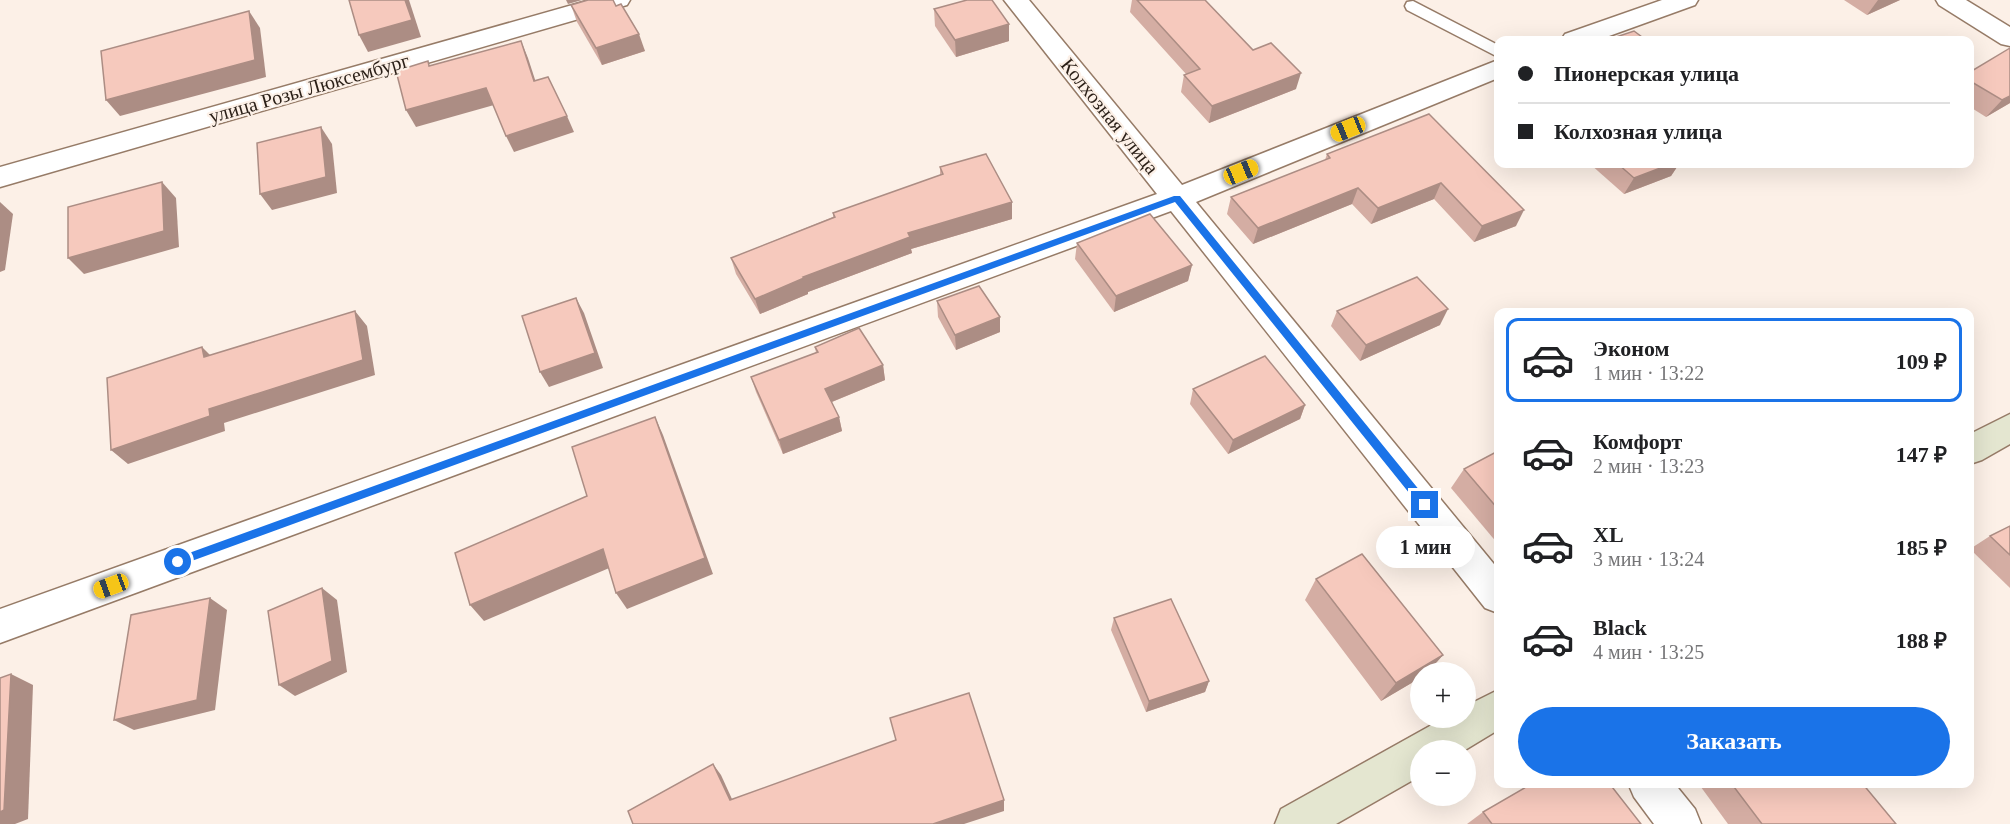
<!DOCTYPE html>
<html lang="ru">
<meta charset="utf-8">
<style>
:root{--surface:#fff;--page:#f6f6f6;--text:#202124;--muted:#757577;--line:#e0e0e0;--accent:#1a73e8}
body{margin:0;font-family:Georgia,serif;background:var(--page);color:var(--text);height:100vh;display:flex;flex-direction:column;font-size:22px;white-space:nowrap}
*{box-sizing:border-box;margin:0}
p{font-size:20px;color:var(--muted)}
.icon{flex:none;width:33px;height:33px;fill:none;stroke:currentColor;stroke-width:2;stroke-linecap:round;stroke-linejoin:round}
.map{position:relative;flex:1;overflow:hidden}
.side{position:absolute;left:1494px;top:308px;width:480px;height:480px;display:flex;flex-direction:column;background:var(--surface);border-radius:12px;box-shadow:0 6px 24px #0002}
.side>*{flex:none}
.hud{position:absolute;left:1494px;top:36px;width:480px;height:132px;border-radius:12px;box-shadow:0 6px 24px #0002;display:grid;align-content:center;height:132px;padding:0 24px;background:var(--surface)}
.controls{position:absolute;left:1410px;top:662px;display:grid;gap:12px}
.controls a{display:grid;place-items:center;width:66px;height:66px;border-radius:50%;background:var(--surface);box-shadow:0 6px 24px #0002;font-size:30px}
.end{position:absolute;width:27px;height:27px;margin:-14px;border:8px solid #1a73e8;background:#fff;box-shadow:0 0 0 3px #fff}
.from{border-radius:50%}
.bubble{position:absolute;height:42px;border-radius:21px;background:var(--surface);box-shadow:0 6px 24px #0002;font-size:20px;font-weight:800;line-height:42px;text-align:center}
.car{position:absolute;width:18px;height:36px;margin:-18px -9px;border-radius:8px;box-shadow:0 0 4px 2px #0007;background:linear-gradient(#f5c518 24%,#345 0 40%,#f5c518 0 76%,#345 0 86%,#f5c518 0)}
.hud b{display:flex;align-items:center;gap:21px;height:57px;font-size:22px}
.hud b+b{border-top:2px solid var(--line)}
.hud i{width:15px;height:15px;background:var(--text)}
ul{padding:10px 0 0;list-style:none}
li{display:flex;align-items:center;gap:18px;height:84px;margin:0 12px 9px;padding:0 12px;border:3px solid transparent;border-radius:12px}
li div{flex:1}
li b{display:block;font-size:22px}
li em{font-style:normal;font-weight:800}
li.active{border-color:var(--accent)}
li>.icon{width:54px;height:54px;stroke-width:1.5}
.action{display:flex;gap:12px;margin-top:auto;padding:12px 24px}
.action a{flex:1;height:69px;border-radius:36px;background:var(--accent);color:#fff;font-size:24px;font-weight:800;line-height:69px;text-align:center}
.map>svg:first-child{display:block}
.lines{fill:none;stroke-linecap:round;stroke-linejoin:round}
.lane-casing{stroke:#967b67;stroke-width:3}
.street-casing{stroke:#967b67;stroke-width:3}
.secondary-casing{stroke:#967b67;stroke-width:3}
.lane{fill:#fff;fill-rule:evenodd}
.street{fill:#fff;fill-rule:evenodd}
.secondary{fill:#e4e6d0;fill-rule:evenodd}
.wall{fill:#d4ada3}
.shaded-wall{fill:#ac8d84}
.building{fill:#f6c9bd;stroke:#ac8d84;stroke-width:1.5}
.route{fill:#1a73e8}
.labels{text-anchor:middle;stroke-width:4.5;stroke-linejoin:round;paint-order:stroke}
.street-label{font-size:20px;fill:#2a1f17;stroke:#fcf0e7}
</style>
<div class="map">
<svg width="2010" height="824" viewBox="0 0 2010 824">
<rect width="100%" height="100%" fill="#fcf0e7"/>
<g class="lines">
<defs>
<path id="lane" d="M 1413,1 L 1498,45 L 1498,57 L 1407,10 L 1405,6 L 1407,2 Z"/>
<g id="street">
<path d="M 590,0 L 630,0 L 627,5 L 0,187 L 0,167 Z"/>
<path d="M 1004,0 L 1029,0 L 1182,185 L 1498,60 L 1498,78 L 1196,202 L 1498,569 L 1498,613 L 1485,608 L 1171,211 L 0,643 L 0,609 L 1157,194 Z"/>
<path d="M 1662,0 L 1698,0 L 1695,5 L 1598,40 L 1561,40 L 1565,34 Z"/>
<path d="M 1936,0 L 1966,0 L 2010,27 L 2010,46 L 2001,44 L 1939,5 Z"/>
<path d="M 1628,783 L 1674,783 L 1695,809 L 1701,824 L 1654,824 L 1634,797 Z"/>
</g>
<g id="secondary">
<path d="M 2010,414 L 2010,444 L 1982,460 L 1970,464 L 1970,434 Z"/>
<path d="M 1498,690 L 1498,730 L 1465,750 L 1420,750 L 1420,776 L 1336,824 L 1275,824 L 1281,809 L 1446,717 L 1466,717 L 1466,706 Z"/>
</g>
</defs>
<use href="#lane" class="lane-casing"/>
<use href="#street" class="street-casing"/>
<use href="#secondary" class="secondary-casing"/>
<use href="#lane" class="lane"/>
<use href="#street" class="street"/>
<use href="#secondary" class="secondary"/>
</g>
<g class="wall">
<path d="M 1132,0 L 1205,0 L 1253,50 L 1296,89 L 1209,123 L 1181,92 L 1184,75 L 1186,74 L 1130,12 Z"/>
<path d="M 1844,0 L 1900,0 L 1867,15 Z"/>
<path d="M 571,5 L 616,6 L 645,51 L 602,65 L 577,22 Z"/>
<path d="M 934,9 L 1009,41 L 956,57 L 935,26 Z"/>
<path d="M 1970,72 L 2010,103 L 1986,117 L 1970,107 Z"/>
<path d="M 1429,114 L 1516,226 L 1474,242 L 1434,199 L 1371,224 L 1352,204 L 1253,244 L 1227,214 L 1231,197 L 1325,160 L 1327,154 Z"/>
<path d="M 1590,164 L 1679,164 L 1671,176 L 1624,194 Z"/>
<path d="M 940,167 L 1012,219 L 911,249 L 912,253 L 808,292 L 808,294 L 760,314 L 736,274 L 731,258 L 833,217 L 833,213 L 940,175 Z"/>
<path d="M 1077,243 L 1192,265 L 1188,281 L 1114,312 L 1075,259 Z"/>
<path d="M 937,301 L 1000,332 L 956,350 L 938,317 Z"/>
<path d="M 1337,311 L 1440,325 L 1360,361 L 1331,326 Z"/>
<path d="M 815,347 L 883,365 L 885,380 L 832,402 L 839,417 L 842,431 L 783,454 L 756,392 L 751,377 L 816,353 Z"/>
<path d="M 1193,389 L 1305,405 L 1300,419 L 1228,454 L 1190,404 Z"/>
<path d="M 1498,451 L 1498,544 L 1451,488 L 1464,469 Z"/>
<path d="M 2010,526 L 2010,588 L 1970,549 L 1990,536 Z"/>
<path d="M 1316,579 L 1443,655 L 1428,672 L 1420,672 L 1420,678 L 1381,701 L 1305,600 Z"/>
<path d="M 1114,618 L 1209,681 L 1205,692 L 1146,712 L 1111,630 Z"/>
<path d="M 1698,783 L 1862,783 L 1896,824 L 1728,824 Z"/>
<path d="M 1483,812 L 1641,824 L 1467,824 Z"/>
</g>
<g class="shaded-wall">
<path d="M 405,0 L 409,0 L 421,37 L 368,52 L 359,35 Z"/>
<path d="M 566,0 L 582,0 L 568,4 Z"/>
<path d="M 1878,0 L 1900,0 L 1867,15 Z"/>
<path d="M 249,11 L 260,28 L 266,77 L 120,116 L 106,100 Z"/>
<path d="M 1009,24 L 1009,41 L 956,57 L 955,40 Z"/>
<path d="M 639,34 L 645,51 L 602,65 L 596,48 Z"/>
<path d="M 521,41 L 528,58 L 541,98 L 534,81 Z"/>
<path d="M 1301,73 L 1296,89 L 1209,123 L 1212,106 Z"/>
<path d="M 486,88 L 494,105 L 416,127 L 406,110 Z"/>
<path d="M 2010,96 L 2010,103 L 1986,117 L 2002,100 Z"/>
<path d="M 567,116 L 574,132 L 514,152 L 506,136 Z"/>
<path d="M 321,127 L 332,144 L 337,193 L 272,210 L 260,194 Z"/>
<path d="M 1671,164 L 1679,164 L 1671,176 L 1624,194 L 1634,178 Z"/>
<path d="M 162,182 L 176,198 L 179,247 L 84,274 L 68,258 Z"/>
<path d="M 1441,183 L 1434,199 L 1371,224 L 1378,208 Z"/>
<path d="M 1358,188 L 1352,204 L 1253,244 L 1258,228 Z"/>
<path d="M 0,202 L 13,214 L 5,270 L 0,272 Z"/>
<path d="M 1012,202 L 1012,219 L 911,249 L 912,253 L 808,292 L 808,294 L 760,314 L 755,299 L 803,277 L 908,233 Z"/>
<path d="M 1524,210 L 1516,226 L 1474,242 L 1482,226 Z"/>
<path d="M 1192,265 L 1188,281 L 1114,312 L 1116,296 Z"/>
<path d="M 576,298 L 584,313 L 603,368 L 549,387 L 540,372 Z"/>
<path d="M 1448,309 L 1440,325 L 1360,361 L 1366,345 Z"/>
<path d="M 355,311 L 367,326 L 375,375 L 224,423 L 225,431 L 128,464 L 111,450 L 209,409 Z"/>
<path d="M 1000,317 L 1000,332 L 956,350 L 955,335 Z"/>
<path d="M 202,347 L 217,362 L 204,357 Z"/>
<path d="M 883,365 L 885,380 L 829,403 L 825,389 Z"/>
<path d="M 1305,405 L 1300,419 L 1228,454 L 1233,440 Z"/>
<path d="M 655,417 L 663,435 L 713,574 L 627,609 L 616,593 Z"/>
<path d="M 839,417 L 842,431 L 783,454 L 779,440 Z"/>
<path d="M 603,549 L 614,566 L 484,621 L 470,605 Z"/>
<path d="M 322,588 L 337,600 L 347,672 L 295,696 L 279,685 Z"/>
<path d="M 210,598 L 227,610 L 215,710 L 134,730 L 114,720 Z"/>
<path d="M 1443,655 L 1428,672 L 1420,672 L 1420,678 L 1381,701 L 1396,683 Z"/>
<path d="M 11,674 L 33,685 L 28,819 L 15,824 L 0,824 L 0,812 Z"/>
<path d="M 1209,681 L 1205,692 L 1146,712 L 1149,701 Z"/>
<path d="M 713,764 L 721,775 L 737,810 L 730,800 Z"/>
<path d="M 1004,800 L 1004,811 L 964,824 L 933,824 Z"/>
</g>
<g class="building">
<path d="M 349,0 L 405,0 L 412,20 L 359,35 Z"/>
<path d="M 588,0 L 613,0 L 616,6 L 621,4 L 639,34 L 596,48 L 571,5 Z"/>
<path d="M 967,0 L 992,0 L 1009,24 L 955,40 L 934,9 Z"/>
<path d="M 1137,0 L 1205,0 L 1253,50 L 1271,43 L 1301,73 L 1212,106 L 1184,75 L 1200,69 Z"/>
<path d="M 249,11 L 255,60 L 106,100 L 101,51 Z"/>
<path d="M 1634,31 L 1646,40 L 1607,40 Z"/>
<path d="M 521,41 L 534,81 L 548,77 L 567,116 L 506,136 L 486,88 L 406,110 L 396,71 L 428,61 L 429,66 Z"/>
<path d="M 2010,48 L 2010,96 L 2002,100 L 1970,81 L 1970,72 Z"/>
<path d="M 1429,114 L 1524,210 L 1482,226 L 1441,183 L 1378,208 L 1358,188 L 1258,228 L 1231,197 L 1330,158 L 1327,154 Z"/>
<path d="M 321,127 L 326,177 L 260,194 L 257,143 Z"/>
<path d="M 986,154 L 1012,202 L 908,233 L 910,237 L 803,277 L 804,278 L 755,299 L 731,258 L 835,217 L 833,213 L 943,174 L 940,167 Z"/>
<path d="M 1618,164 L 1671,164 L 1634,178 Z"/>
<path d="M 162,182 L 164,231 L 68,258 L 68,207 Z"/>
<path d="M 1150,214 L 1192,265 L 1116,296 L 1077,243 Z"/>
<path d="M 1417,277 L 1448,309 L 1366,345 L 1337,311 Z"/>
<path d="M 979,286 L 1000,317 L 955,335 L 937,301 Z"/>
<path d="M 576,298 L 595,353 L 540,372 L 522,316 Z"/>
<path d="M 355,311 L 363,360 L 209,409 L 210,416 L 111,450 L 107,378 L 202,347 L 204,357 Z"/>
<path d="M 859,328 L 883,365 L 825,389 L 839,417 L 779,440 L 751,377 L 818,352 L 815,347 Z"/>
<path d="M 1265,356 L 1305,405 L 1233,440 L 1193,389 Z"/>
<path d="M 655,417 L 705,558 L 616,593 L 603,549 L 470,605 L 455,553 L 587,496 L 572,447 Z"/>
<path d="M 1498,451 L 1498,509 L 1464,469 Z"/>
<path d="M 2010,526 L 2010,555 L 1990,536 Z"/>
<path d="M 1362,554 L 1443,655 L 1396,683 L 1316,579 Z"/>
<path d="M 322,588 L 332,661 L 279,685 L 268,611 Z"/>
<path d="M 210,598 L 197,700 L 114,720 L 131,615 Z"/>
<path d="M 1171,599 L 1209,681 L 1149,701 L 1114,618 Z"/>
<path d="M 11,674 L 4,810 L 0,812 L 0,678 Z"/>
<path d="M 969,693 L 1004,800 L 933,824 L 633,824 L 628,811 L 713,764 L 730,800 L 896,740 L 890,718 Z"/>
<path d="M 1533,783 L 1609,783 L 1641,824 L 1492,824 L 1483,812 Z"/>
<path d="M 1731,783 L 1862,783 L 1896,824 L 1762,824 Z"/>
</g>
<path class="route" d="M 1174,196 L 1180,196 L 1429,502 L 1429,509 L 1422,509 L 1175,202 L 178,566 L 172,562 L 178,557 Z"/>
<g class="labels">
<g class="street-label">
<text transform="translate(309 88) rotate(-16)" y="7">улица Розы Люксембург</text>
<text transform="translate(1110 116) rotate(51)" y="7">Колхозная улица</text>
</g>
</g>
</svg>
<div class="controls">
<a>+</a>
<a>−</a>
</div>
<i class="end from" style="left:178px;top:562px"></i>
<i class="end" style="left:1425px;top:505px"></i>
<div class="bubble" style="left:1376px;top:526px;width:99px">1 мин</div>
<i class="car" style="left:1348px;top:129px;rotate:248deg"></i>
<i class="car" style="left:1241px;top:172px;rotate:68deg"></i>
<i class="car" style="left:111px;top:586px;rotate:250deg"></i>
<div class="hud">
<b><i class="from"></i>Пионерская улица</b>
<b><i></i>Колхозная улица</b>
</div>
<section class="side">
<ul>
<li class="active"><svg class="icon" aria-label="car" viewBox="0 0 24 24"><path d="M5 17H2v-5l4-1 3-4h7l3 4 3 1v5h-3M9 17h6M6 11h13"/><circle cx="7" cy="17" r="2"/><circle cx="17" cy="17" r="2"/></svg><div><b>Эконом</b><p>1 мин · 13:22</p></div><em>109 ₽</em></li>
<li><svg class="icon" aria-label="car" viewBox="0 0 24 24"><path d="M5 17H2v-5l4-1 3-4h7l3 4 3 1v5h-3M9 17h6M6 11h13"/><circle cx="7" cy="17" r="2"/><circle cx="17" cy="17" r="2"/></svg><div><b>Комфорт</b><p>2 мин · 13:23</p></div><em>147 ₽</em></li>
<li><svg class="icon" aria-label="car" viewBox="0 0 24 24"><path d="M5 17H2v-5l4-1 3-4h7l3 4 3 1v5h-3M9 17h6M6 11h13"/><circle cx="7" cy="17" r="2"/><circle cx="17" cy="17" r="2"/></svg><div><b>XL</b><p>3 мин · 13:24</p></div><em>185 ₽</em></li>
<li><svg class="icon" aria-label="car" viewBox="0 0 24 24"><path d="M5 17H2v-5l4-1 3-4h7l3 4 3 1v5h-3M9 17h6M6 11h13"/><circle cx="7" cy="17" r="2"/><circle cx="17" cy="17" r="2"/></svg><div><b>Black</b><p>4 мин · 13:25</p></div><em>188 ₽</em></li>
</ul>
<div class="action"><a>Заказать</a></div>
</section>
</div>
